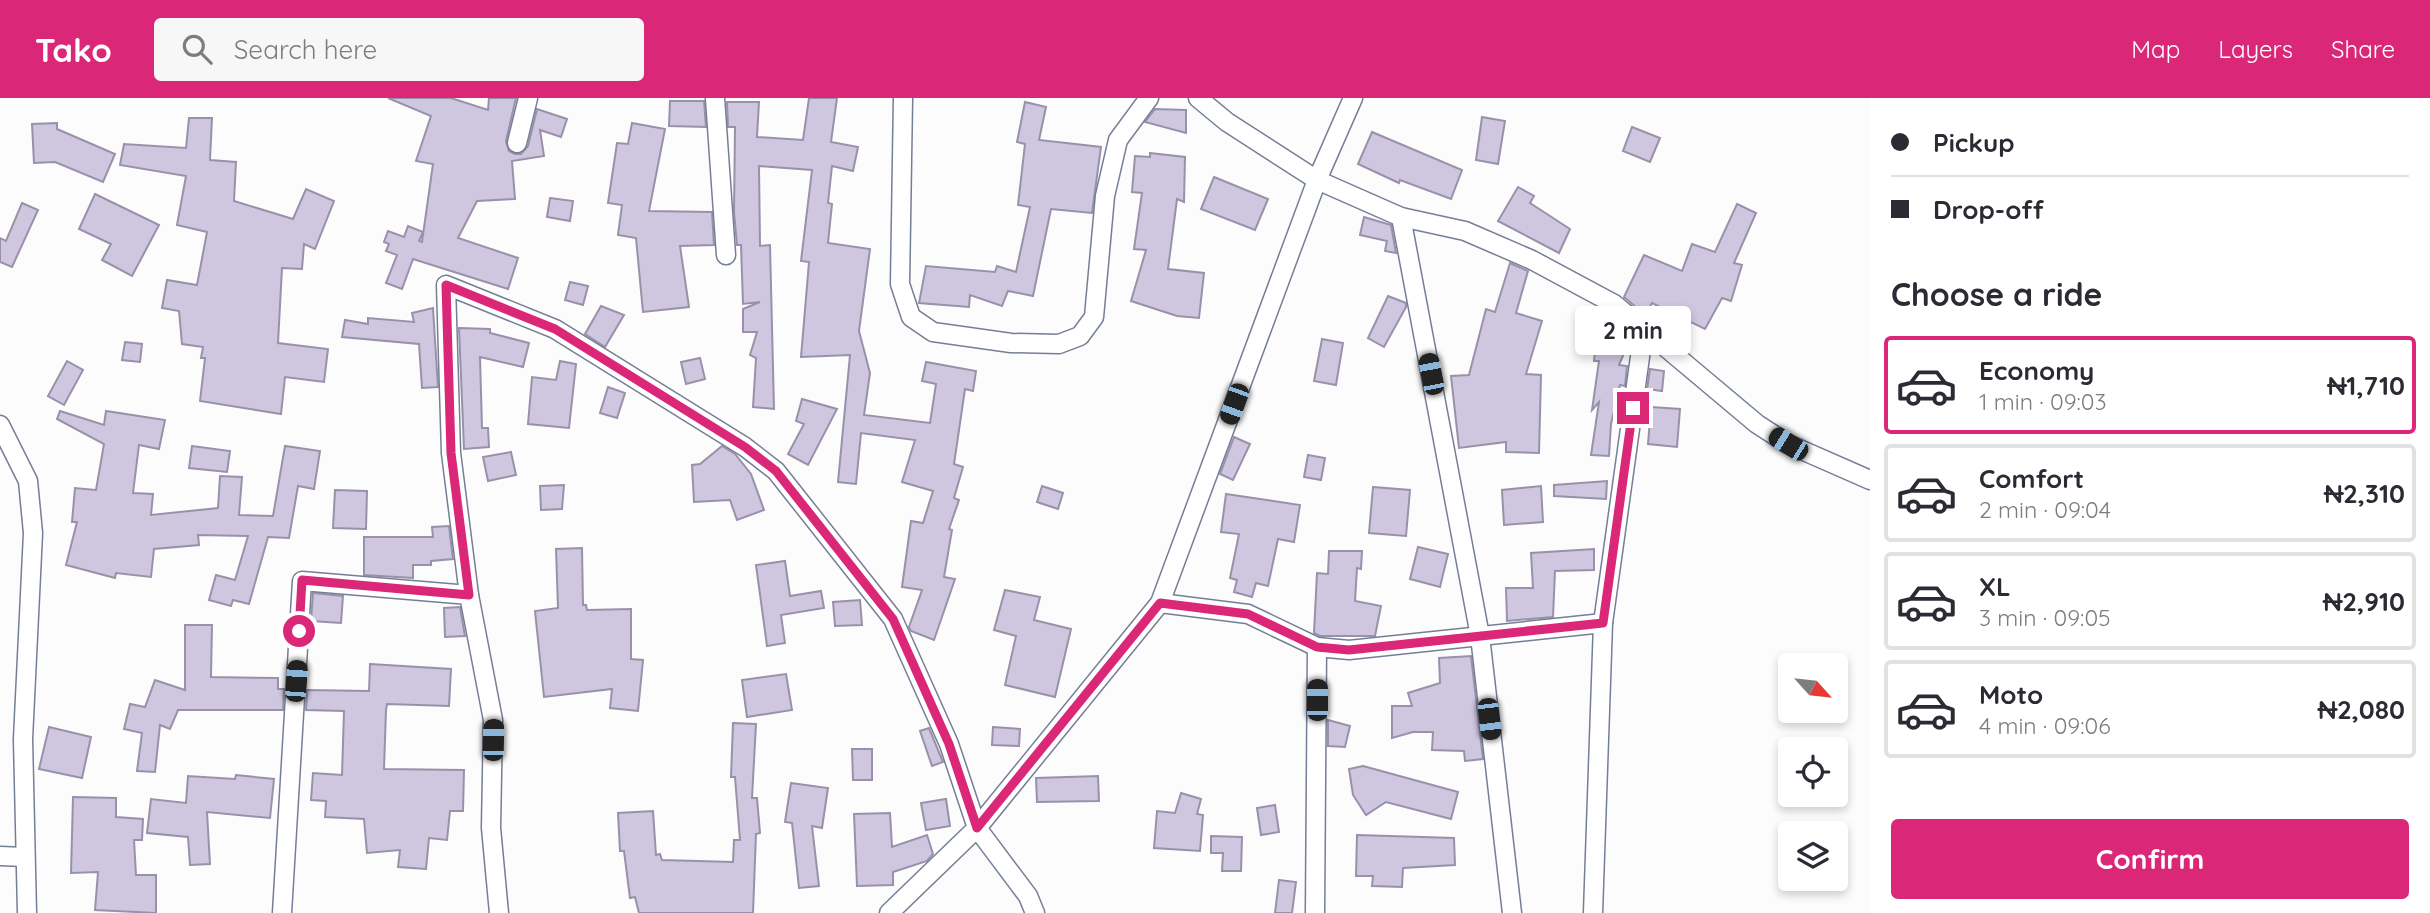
<!DOCTYPE html>
<meta charset="utf-8">
<style>
:root{--surface:#fff;--page:#f7f7f7;--text:#2b2b33;--muted:#7c7c81;--line:#e1e1e2;--accent:#db2777}
body{margin:0;font-family:Quicksand,sans-serif;background:var(--page);color:var(--text);height:100vh;display:flex;flex-direction:column;font-size:26px;white-space:nowrap}
*{box-sizing:border-box;margin:0}
p{font-size:23px;color:var(--muted)}
.icon{flex:none;width:38px;height:38px;fill:none;stroke:currentColor;stroke-width:2;stroke-linecap:round;stroke-linejoin:round}
.map{position:relative;flex:1;overflow:hidden}
.details{display:flex;flex-direction:column;background:var(--surface);width:560px}
.details>*{flex:none}
.hud{display:grid;align-content:center;height:154px;padding:0 21px;background:var(--surface)}
.needle{width:46px;rotate:117deg}
.buttons{position:absolute;left:1778px;top:555px;display:grid;gap:14px}
.buttons a{display:grid;place-items:center;width:70px;height:70px;border-radius:7px;background:var(--surface);box-shadow:0 4px 10px #0003;font-size:35px}
.end{position:absolute;width:32px;height:32px;margin:-16px;border:9px solid #db2777;background:#fff;box-shadow:0 0 0 4px #fff}
.from{border-radius:50%}
.bubble{position:absolute;height:49px;border-radius:7px;background:var(--surface);box-shadow:0 4px 10px #0003;font-size:23px;font-weight:700;line-height:49px;text-align:center}
.car{position:absolute;width:21px;height:42px;margin:-21px -10px;border-radius:9px;box-shadow:0 0 5px 2px #0007;background:linear-gradient(#222 24%,#8ab4d8 0 40%,#222 0 76%,#8ab4d8 0 86%,#222 0)}
.hud b{display:flex;align-items:center;gap:24px;height:66px;font-size:26px}
.hud b+b{border-top:2px solid var(--line)}
.hud i{width:18px;height:18px;background:var(--text)}
ul{padding:0;list-style:none}
li{display:flex;align-items:center;gap:21px;height:98px;margin:0 14px 10px;padding:0 7px;border:4px solid var(--line);border-radius:7px}
li div{flex:1}
li b{display:block;font-size:26px}
li em{font-style:normal;font-weight:700}
li.on{border-color:var(--accent)}
li>.icon{width:63px;height:63px;stroke-width:1.5}
h2{padding:0 21px;font-size:32px;line-height:84px}
.action{display:flex;gap:14px;margin-top:auto;padding:14px 21px}
.action a{flex:1;height:80px;border-radius:7px;background:var(--accent);color:#fff;font-size:28px;font-weight:700;line-height:80px;text-align:center}
header{display:flex;align-items:center;gap:42px;box-sizing:border-box;height:98px;padding:0 35px;background:var(--accent);color:#fff}
header strong{font-size:33px}
nav{display:flex;gap:38px;margin-inline-start:auto;font-size:24px}
.search{width:490px;height:63px;background:var(--page);display:flex;align-items:center;gap:18px;box-sizing:border-box;padding:0 24px;border-radius:7px;color:var(--muted);font-size:26px}
main{display:flex;flex:1;min-height:0}
.map>svg:first-child{display:block}
.building{fill:#cfc6e0;stroke:#9991aa;stroke-width:2}
.lines{fill:none;stroke-linecap:round;stroke-linejoin:round}
.minor-casing{stroke:#747e96;stroke-width:21}
.minor{stroke:#fff;stroke-width:18}
.route{stroke:#db2777;stroke-width:9}
</style>
<header>
<strong>Tako</strong>
<div class="search"><svg class="icon" aria-label="search" viewBox="0 0 24 24"><circle cx="10" cy="10" r="6"/><path d="M15 15l6 6"/></svg>Search here</div>
<nav><a>Map</a><a>Layers</a><a>Share</a></nav>
</header>
<main>
<div class="map">
<svg width="1870" height="815" viewBox="0 0 1870 815">
<rect width="100%" height="100%" fill="#fcfcfc"/>
<g class="building">
<path d="M 388,0 L 451,0 L 488,12 L 489,0 L 516,0 L 506,43 L 509,53 L 515,56 L 521,56 L 528,48 L 537,11 L 567,21 L 561,39 L 540,32 L 544,58 L 512,63 L 515,101 L 477,103 L 458,140 L 518,160 L 508,191 L 413,161 L 402,191 L 386,185 L 397,157 L 386,153 L 389,146 L 384,144 L 388,133 L 404,139 L 408,128 L 423,134 L 419,143 L 422,144 L 433,66 L 416,63 L 431,18 Z"/>
<path d="M 809,0 L 837,0 L 831,44 L 858,49 L 853,73 L 832,68 L 828,105 L 832,106 L 828,145 L 870,151 L 859,233 L 870,275 L 864,317 L 930,325 L 936,286 L 922,283 L 926,264 L 976,273 L 973,293 L 965,291 L 954,366 L 963,369 L 954,400 L 959,402 L 949,431 L 952,432 L 944,479 L 955,481 L 934,542 L 911,533 L 909,529 L 922,492 L 902,489 L 911,423 L 923,425 L 933,393 L 902,384 L 915,342 L 861,335 L 856,386 L 838,384 L 850,257 L 801,259 L 809,164 L 801,163 L 812,72 L 759,68 L 760,148 L 770,147 L 774,311 L 753,309 L 756,260 L 750,257 L 757,234 L 743,234 L 743,211 L 760,204 L 743,206 L 741,147 L 737,147 L 734,114 L 735,29 L 728,29 L 727,4 L 759,4 L 757,39 L 803,42 Z"/>
<path d="M 670,3 L 704,3 L 706,29 L 669,28 Z"/>
<path d="M 1025,4 L 1046,9 L 1039,42 L 1101,49 L 1092,115 L 1051,111 L 1033,198 L 1008,193 L 1002,208 L 970,197 L 969,209 L 919,205 L 926,168 L 995,174 L 997,168 L 1016,174 L 1030,109 L 1018,107 L 1025,46 L 1017,44 Z"/>
<path d="M 1155,11 L 1186,12 L 1186,35 L 1145,24 Z"/>
<path d="M 1482,19 L 1505,23 L 1498,66 L 1476,62 Z"/>
<path d="M 189,20 L 212,20 L 210,62 L 236,64 L 234,103 L 293,121 L 306,91 L 334,103 L 315,151 L 304,146 L 302,171 L 282,170 L 278,245 L 328,251 L 324,284 L 285,279 L 281,316 L 200,303 L 205,260 L 201,260 L 203,249 L 182,246 L 179,213 L 162,210 L 167,182 L 197,187 L 207,134 L 177,127 L 186,78 L 120,67 L 124,46 L 186,50 Z"/>
<path d="M 57,25 L 57,31 L 115,56 L 103,84 L 55,64 L 34,65 L 32,26 Z"/>
<path d="M 632,25 L 665,31 L 649,113 L 712,114 L 714,147 L 680,148 L 689,209 L 643,214 L 636,140 L 618,137 L 622,107 L 608,105 L 617,45 L 628,46 Z"/>
<path d="M 1632,29 L 1660,40 L 1650,64 L 1623,53 Z"/>
<path d="M 1372,34 L 1462,72 L 1451,101 L 1400,82 L 1399,85 L 1358,66 Z"/>
<path d="M 1150,55 L 1185,59 L 1184,104 L 1177,101 L 1168,171 L 1204,175 L 1199,220 L 1177,218 L 1131,203 L 1146,152 L 1134,151 L 1142,95 L 1132,94 L 1135,58 L 1150,59 Z"/>
<path d="M 1214,79 L 1268,101 L 1255,132 L 1201,111 Z"/>
<path d="M 1518,89 L 1534,98 L 1530,105 L 1570,131 L 1559,155 L 1498,123 Z"/>
<path d="M 95,96 L 159,127 L 132,178 L 102,162 L 111,146 L 79,131 Z"/>
<path d="M 550,100 L 573,103 L 570,123 L 547,119 Z"/>
<path d="M 22,105 L 38,112 L 12,169 L 0,164 L 0,140 L 6,143 Z"/>
<path d="M 1737,106 L 1756,115 L 1734,165 L 1742,167 L 1731,203 L 1722,200 L 1705,231 L 1652,205 L 1645,217 L 1624,199 L 1644,157 L 1682,173 L 1692,146 L 1715,154 Z"/>
<path d="M 1364,119 L 1391,127 L 1396,155 L 1385,153 L 1387,143 L 1360,137 Z"/>
<path d="M 1510,165 L 1528,173 L 1516,215 L 1542,223 L 1526,276 L 1541,277 L 1539,355 L 1506,354 L 1506,344 L 1459,350 L 1451,278 L 1469,277 L 1486,211 L 1495,214 Z"/>
<path d="M 570,184 L 588,188 L 583,207 L 565,202 Z"/>
<path d="M 1388,198 L 1406,205 L 1406,209 L 1384,249 L 1368,240 Z"/>
<path d="M 601,208 L 624,217 L 605,249 L 585,236 Z"/>
<path d="M 433,210 L 438,289 L 422,290 L 419,246 L 342,239 L 345,222 L 368,226 L 368,220 L 414,224 L 412,215 Z"/>
<path d="M 1601,214 L 1632,236 L 1619,267 L 1627,268 L 1625,288 L 1620,287 L 1611,326 L 1609,358 L 1591,357 L 1599,304 L 1592,312 L 1599,263 L 1594,263 L 1597,233 L 1592,230 Z"/>
<path d="M 459,230 L 490,231 L 490,235 L 529,245 L 523,269 L 480,259 L 482,330 L 488,330 L 489,349 L 464,351 Z"/>
<path d="M 1322,241 L 1343,245 L 1336,287 L 1314,283 Z"/>
<path d="M 125,244 L 142,246 L 140,264 L 122,262 Z"/>
<path d="M 700,260 L 705,281 L 686,286 L 681,264 Z"/>
<path d="M 67,263 L 83,272 L 64,307 L 48,298 Z"/>
<path d="M 560,263 L 576,266 L 569,330 L 528,326 L 532,279 L 556,282 Z"/>
<path d="M 1650,271 L 1664,273 L 1662,293 L 1647,291 Z"/>
<path d="M 608,289 L 625,295 L 617,320 L 600,315 Z"/>
<path d="M 802,301 L 837,311 L 808,367 L 788,356 L 804,326 L 796,323 Z"/>
<path d="M 1651,309 L 1680,311 L 1677,349 L 1648,346 Z"/>
<path d="M 60,313 L 104,327 L 106,313 L 165,322 L 159,351 L 139,347 L 133,395 L 153,396 L 151,417 L 218,410 L 220,378 L 242,379 L 239,417 L 273,418 L 285,348 L 320,353 L 314,391 L 298,388 L 289,440 L 268,439 L 249,506 L 233,502 L 231,508 L 209,502 L 216,477 L 235,482 L 248,438 L 198,437 L 199,447 L 154,451 L 151,479 L 116,475 L 115,480 L 66,467 L 77,424 L 72,424 L 75,390 L 96,392 L 104,346 L 57,321 Z"/>
<path d="M 1234,339 L 1250,346 L 1233,382 L 1220,376 Z"/>
<path d="M 192,348 L 230,353 L 227,374 L 189,370 Z"/>
<path d="M 722,348 L 735,356 L 751,376 L 764,412 L 737,422 L 730,402 L 694,404 L 692,367 L 700,366 Z"/>
<path d="M 511,354 L 516,377 L 488,383 L 483,359 Z"/>
<path d="M 1308,357 L 1325,360 L 1321,382 L 1304,379 Z"/>
<path d="M 1607,383 L 1606,401 L 1554,398 L 1554,387 Z"/>
<path d="M 564,387 L 562,411 L 541,412 L 540,388 Z"/>
<path d="M 1042,388 L 1063,395 L 1058,411 L 1037,404 Z"/>
<path d="M 1541,388 L 1543,424 L 1504,427 L 1502,392 Z"/>
<path d="M 1373,389 L 1410,392 L 1406,438 L 1369,435 Z"/>
<path d="M 335,392 L 367,393 L 366,431 L 333,430 Z"/>
<path d="M 1226,396 L 1300,407 L 1294,444 L 1278,441 L 1268,488 L 1256,485 L 1252,499 L 1234,494 L 1237,482 L 1230,480 L 1239,436 L 1221,434 Z"/>
<path d="M 449,428 L 453,461 L 431,463 L 431,467 L 413,467 L 413,480 L 364,477 L 364,439 L 433,439 L 432,429 Z"/>
<path d="M 1418,449 L 1448,456 L 1440,489 L 1410,481 Z"/>
<path d="M 582,450 L 583,507 L 586,507 L 587,512 L 631,511 L 631,561 L 643,562 L 638,613 L 610,610 L 612,591 L 544,599 L 535,513 L 558,510 L 556,451 Z"/>
<path d="M 1594,451 L 1594,472 L 1555,473 L 1553,519 L 1507,523 L 1506,490 L 1533,490 L 1531,455 Z"/>
<path d="M 1329,453 L 1362,453 L 1361,471 L 1357,470 L 1355,503 L 1381,508 L 1375,538 L 1320,538 L 1314,535 L 1317,475 L 1328,476 Z"/>
<path d="M 785,463 L 790,498 L 821,493 L 824,510 L 781,517 L 785,545 L 767,548 L 756,467 Z"/>
<path d="M 1005,492 L 1040,499 L 1034,522 L 1071,531 L 1055,599 L 1005,587 L 1016,538 L 994,532 Z"/>
<path d="M 313,495 L 343,498 L 341,525 L 311,523 Z"/>
<path d="M 860,502 L 862,527 L 835,528 L 833,504 Z"/>
<path d="M 460,509 L 465,538 L 445,539 L 444,510 Z"/>
<path d="M 185,527 L 212,527 L 211,579 L 278,580 L 278,591 L 284,591 L 283,612 L 178,612 L 170,631 L 160,627 L 155,674 L 137,673 L 142,635 L 124,631 L 130,606 L 145,609 L 155,582 L 185,592 Z"/>
<path d="M 1471,558 L 1483,661 L 1465,663 L 1464,653 L 1432,652 L 1433,634 L 1413,634 L 1392,640 L 1392,608 L 1412,608 L 1408,595 L 1440,585 L 1439,560 Z"/>
<path d="M 370,566 L 451,571 L 449,608 L 387,606 L 386,612 L 384,671 L 464,672 L 463,713 L 450,713 L 447,742 L 429,740 L 426,771 L 398,769 L 400,752 L 367,755 L 364,721 L 325,719 L 326,703 L 311,702 L 313,675 L 342,677 L 344,613 L 306,612 L 307,592 L 369,593 Z"/>
<path d="M 786,576 L 792,612 L 747,619 L 742,582 Z"/>
<path d="M 1328,622 L 1350,628 L 1345,649 L 1328,648 Z"/>
<path d="M 733,625 L 756,626 L 752,700 L 757,700 L 760,735 L 756,736 L 753,815 L 639,815 L 635,799 L 630,800 L 624,753 L 620,753 L 618,715 L 653,713 L 656,757 L 660,756 L 662,762 L 733,764 L 734,742 L 740,742 L 735,679 L 731,679 Z"/>
<path d="M 49,629 L 91,639 L 82,680 L 39,671 Z"/>
<path d="M 993,629 L 1020,631 L 1019,648 L 992,647 Z"/>
<path d="M 929,630 L 943,664 L 932,668 L 920,633 Z"/>
<path d="M 852,651 L 872,651 L 872,682 L 853,682 Z"/>
<path d="M 1363,668 L 1458,694 L 1451,721 L 1386,704 L 1366,717 L 1353,697 L 1349,671 Z"/>
<path d="M 236,677 L 274,681 L 270,720 L 207,714 L 210,766 L 190,767 L 188,739 L 147,735 L 151,701 L 186,705 L 188,678 L 235,681 Z"/>
<path d="M 1098,678 L 1099,703 L 1037,704 L 1036,680 Z"/>
<path d="M 791,685 L 828,690 L 822,730 L 812,728 L 819,788 L 799,790 L 792,725 L 785,724 Z"/>
<path d="M 1181,695 L 1201,701 L 1197,716 L 1203,717 L 1200,753 L 1154,750 L 1157,713 L 1175,715 Z"/>
<path d="M 73,699 L 116,700 L 116,719 L 143,721 L 142,742 L 134,742 L 136,777 L 156,777 L 156,815 L 95,812 L 98,774 L 71,775 Z"/>
<path d="M 946,701 L 950,728 L 926,732 L 921,705 Z"/>
<path d="M 1275,707 L 1279,734 L 1261,737 L 1257,710 Z"/>
<path d="M 890,715 L 892,749 L 927,737 L 933,756 L 927,763 L 893,774 L 893,787 L 857,788 L 854,716 Z"/>
<path d="M 1357,737 L 1454,740 L 1455,767 L 1403,770 L 1402,789 L 1372,788 L 1373,778 L 1356,778 Z"/>
<path d="M 1211,738 L 1242,739 L 1241,773 L 1222,773 L 1223,755 L 1211,755 Z"/>
<path d="M 1279,782 L 1296,784 L 1292,815 L 1275,815 Z"/>
</g>
<g class="lines">
<defs>
<g id="minor">
<path d="M 715,0 L 726,157"/>
<path d="M 903,0 L 900,186 L 911,219 L 933,234 L 1011,245 L 1059,246 L 1080,238 L 1094,219 L 1105,98 L 1118,42 L 1149,0"/>
<path d="M 1198,0 L 1227,24 L 1317,82 L 1401,119 L 1465,133 L 1532,162 L 1614,206 L 1757,326 L 1788,346 L 1870,382"/>
<path d="M 517,45 L 528,0"/>
<path d="M 1401,119 L 1480,538 L 1512,815"/>
<path d="M 0,327 L 28,383 L 33,435 L 23,641 L 27,815"/>
<path d="M 1160,505 L 1248,516 L 1317,549 L 1349,552 L 1603,525"/>
<path d="M 0,758 L 25,759"/>
<path d="M 282,815 L 302,483 L 469,497"/>
<path d="M 499,815 L 491,730 L 493,622 L 469,497 L 451,355 L 446,187 L 555,231 L 745,349 L 776,373 L 893,521 L 949,646 L 977,730 L 1028,798 L 1035,815"/>
<path d="M 889,815 L 977,730 L 1160,505 L 1317,82 L 1353,0"/>
<path d="M 1315,815 L 1317,549"/>
<path d="M 1593,815 L 1603,525 L 1644,230"/>
</g>
</defs>
<use href="#minor" class="minor-casing"/>
<use href="#minor" class="minor"/>
</g>
<g class="lines">
<path class="route" d="M 299,533 L 302,482 L 469,497 L 451,355 L 446,187 L 555,231 L 745,349 L 776,373 L 893,521 L 949,646 L 977,730 L 1160,505 L 1248,516 L 1317,549 L 1349,552 L 1603,525 L 1633,310"/>
</g>
</svg>
<div class="buttons">
<a><svg class="needle" viewBox="-14 -14 28 28"><path d="M0-13l5 13h-10z" fill="#e53935"/><path d="M0 13l5-13h-10z" fill="#7c7c81"/></svg></a>
<a><svg class="icon" aria-label="locate" viewBox="0 0 24 24"><circle cx="12" cy="12" r="6"/><path d="M12 2v4M12 18v4M2 12h4M18 12h4"/></svg></a>
<a><svg class="icon" aria-label="layers" viewBox="0 0 24 24"><path d="M12 4l9 5-9 5-9-5zM3 14l9 5 9-5"/></svg></a>
</div>
<i class="end from" style="left:299px;top:533px"></i>
<i class="end" style="left:1633px;top:310px"></i>
<div class="bubble" style="left:1575px;top:208px;width:116px">2 min</div>
<i class="car" style="left:1431px;top:276px;rotate:349deg"></i>
<i class="car" style="left:1234px;top:306px;rotate:200deg"></i>
<i class="car" style="left:1788px;top:346px;rotate:302deg"></i>
<i class="car" style="left:296px;top:583px;rotate:4deg"></i>
<i class="car" style="left:1317px;top:602px;rotate:0deg"></i>
<i class="car" style="left:1489px;top:621px;rotate:173deg"></i>
<i class="car" style="left:493px;top:642px;rotate:1deg"></i>
</div>
<section class="details">
<div class="hud">
<b><i class="from"></i>Pickup</b>
<b><i></i>Drop-off</b>
</div>
<h2>Choose a ride</h2>
<ul>
<li class="on"><svg class="icon" aria-label="car" viewBox="0 0 24 24"><path d="M5 17H2v-5l4-1 3-4h7l3 4 3 1v5h-3M9 17h6M6 11h13"/><circle cx="7" cy="17" r="2"/><circle cx="17" cy="17" r="2"/></svg><div><b>Economy</b><p>1 min · 09:03</p></div><em>₦1,710</em></li>
<li><svg class="icon" aria-label="car" viewBox="0 0 24 24"><path d="M5 17H2v-5l4-1 3-4h7l3 4 3 1v5h-3M9 17h6M6 11h13"/><circle cx="7" cy="17" r="2"/><circle cx="17" cy="17" r="2"/></svg><div><b>Comfort</b><p>2 min · 09:04</p></div><em>₦2,310</em></li>
<li><svg class="icon" aria-label="car" viewBox="0 0 24 24"><path d="M5 17H2v-5l4-1 3-4h7l3 4 3 1v5h-3M9 17h6M6 11h13"/><circle cx="7" cy="17" r="2"/><circle cx="17" cy="17" r="2"/></svg><div><b>XL</b><p>3 min · 09:05</p></div><em>₦2,910</em></li>
<li><svg class="icon" aria-label="car" viewBox="0 0 24 24"><path d="M5 17H2v-5l4-1 3-4h7l3 4 3 1v5h-3M9 17h6M6 11h13"/><circle cx="7" cy="17" r="2"/><circle cx="17" cy="17" r="2"/></svg><div><b>Moto</b><p>4 min · 09:06</p></div><em>₦2,080</em></li>
</ul>
<div class="action"><a>Confirm</a></div>
</section>
</main>
